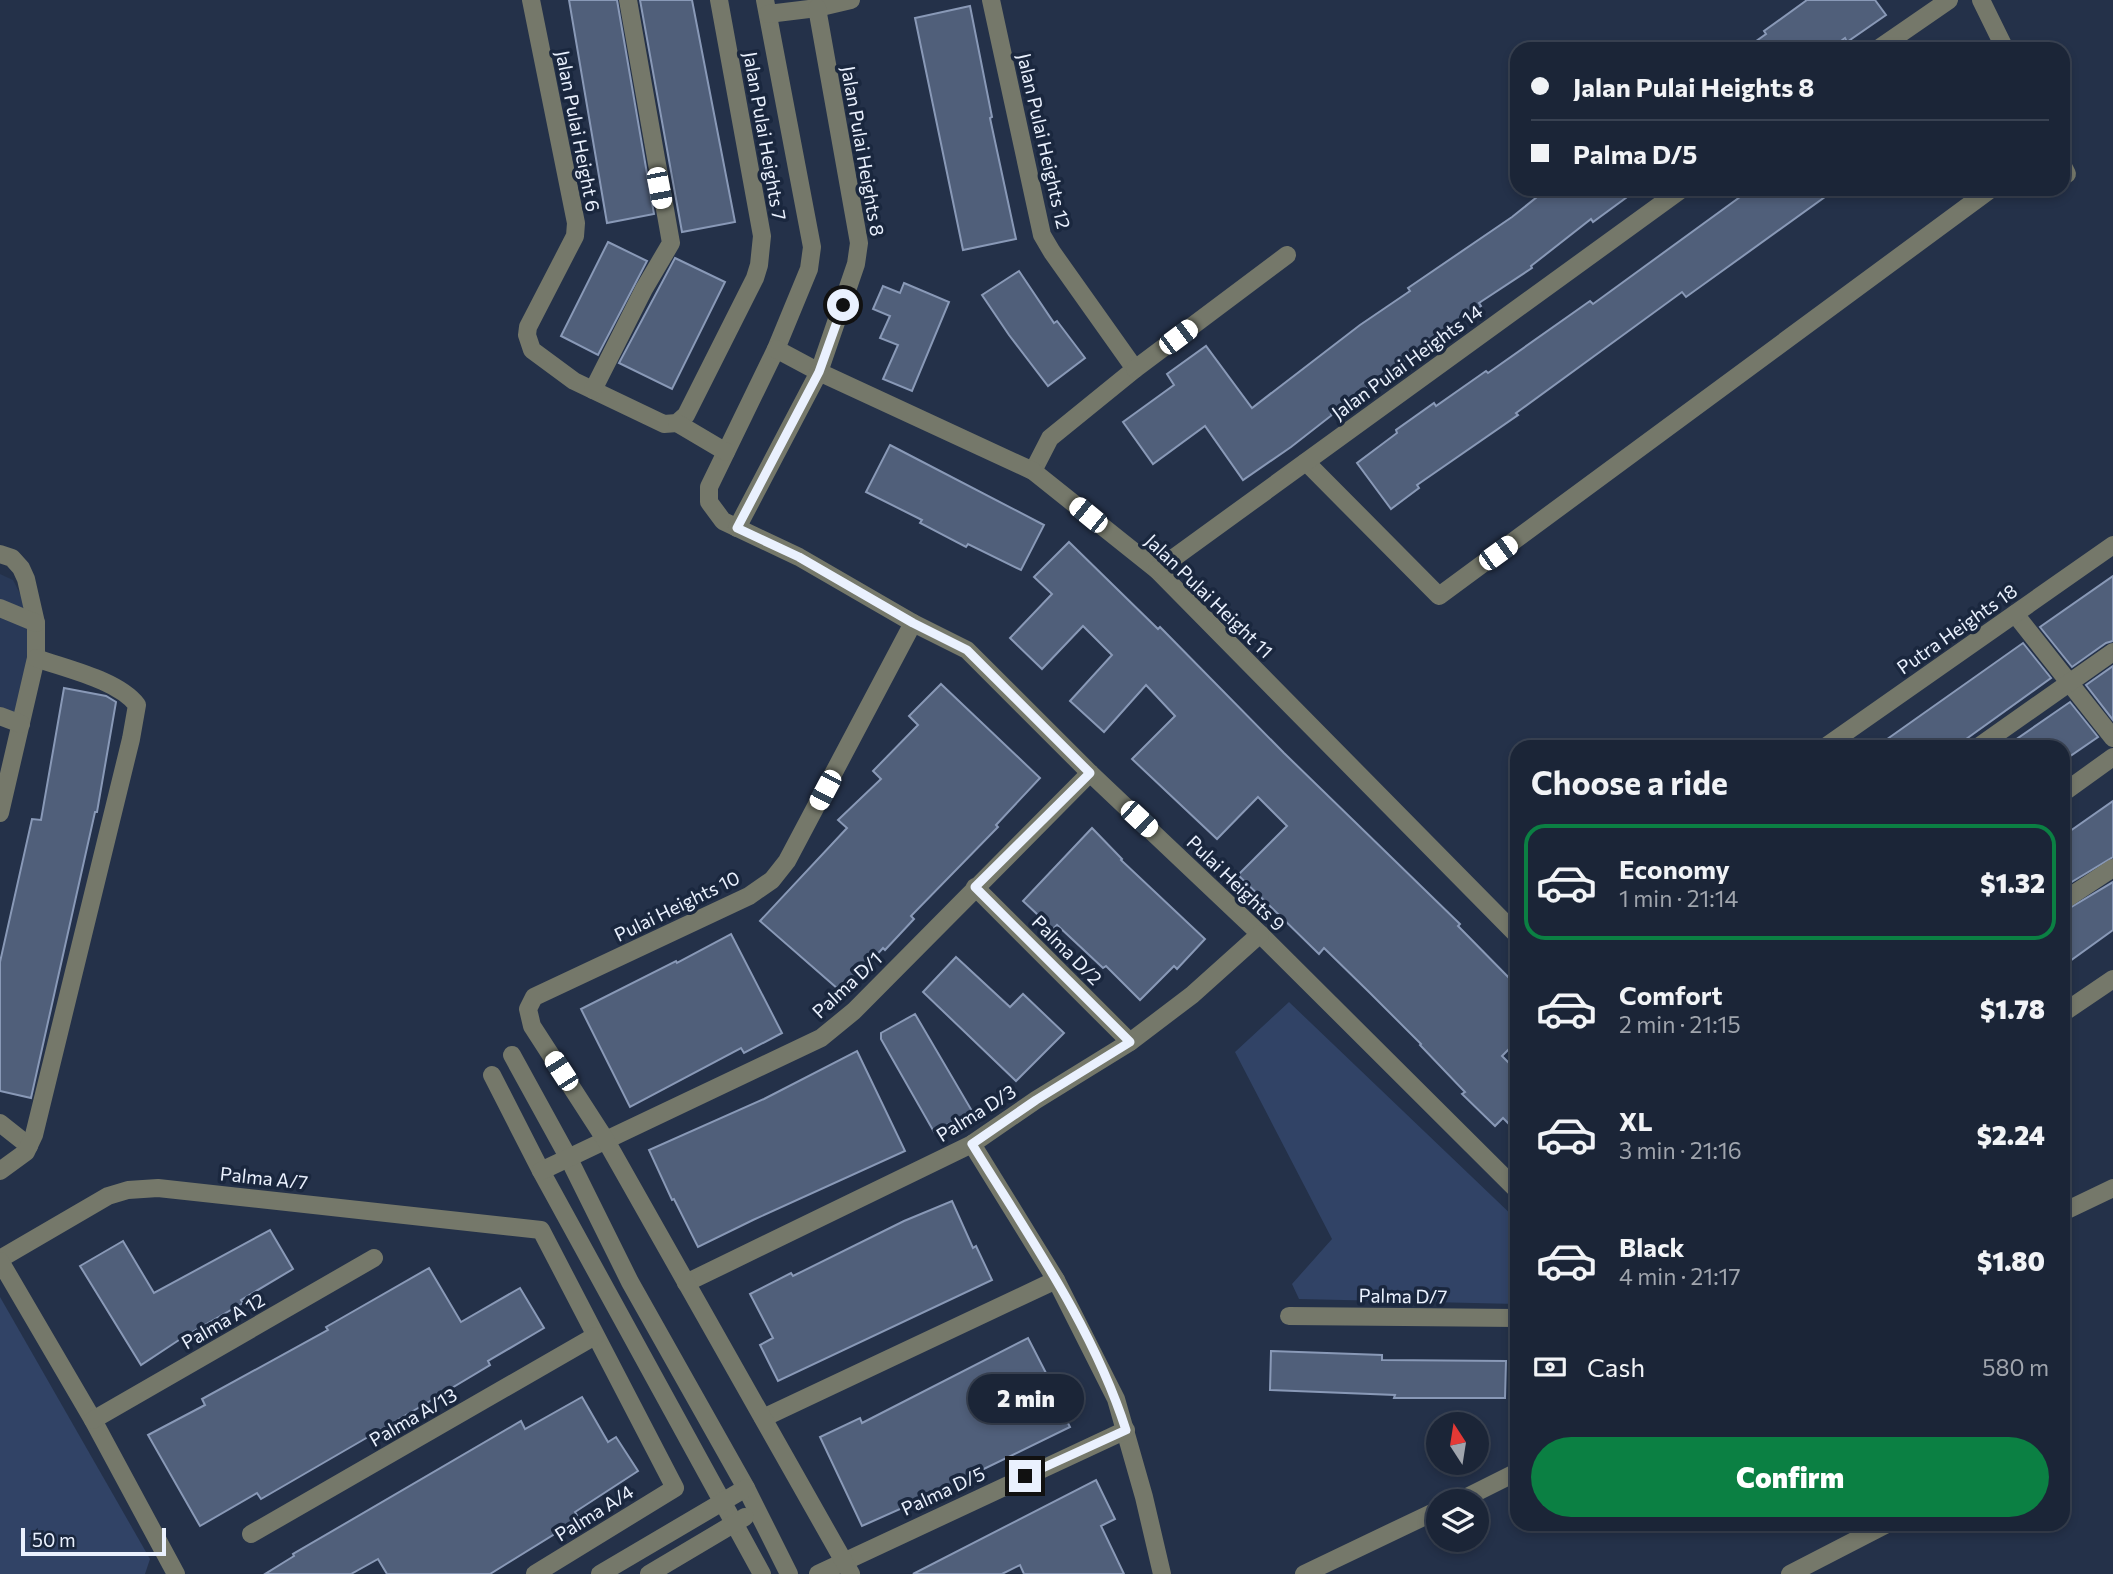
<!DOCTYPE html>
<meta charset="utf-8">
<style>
:root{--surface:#1b2537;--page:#242d3f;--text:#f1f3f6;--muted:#a0a5ad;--line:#394252;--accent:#0b8043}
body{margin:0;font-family:Commissioner,sans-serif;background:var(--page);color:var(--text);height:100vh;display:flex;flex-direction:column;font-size:26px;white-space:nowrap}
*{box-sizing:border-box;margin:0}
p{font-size:23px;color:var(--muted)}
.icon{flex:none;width:38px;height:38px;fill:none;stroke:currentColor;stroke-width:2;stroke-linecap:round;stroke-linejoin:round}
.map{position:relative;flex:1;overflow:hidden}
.details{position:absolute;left:1510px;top:740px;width:560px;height:791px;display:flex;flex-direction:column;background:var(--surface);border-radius:21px;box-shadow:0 4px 10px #0003,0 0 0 2px var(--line)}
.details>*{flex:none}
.guide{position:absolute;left:1510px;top:42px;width:560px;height:154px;border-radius:21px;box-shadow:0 4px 10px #0003,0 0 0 2px var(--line);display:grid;align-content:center;height:154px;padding:0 21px;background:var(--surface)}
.needle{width:46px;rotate:348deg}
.fabs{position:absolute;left:1426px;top:1412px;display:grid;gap:14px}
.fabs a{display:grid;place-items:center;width:63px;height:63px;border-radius:50%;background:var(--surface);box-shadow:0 4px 10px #0003,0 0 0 2px var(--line);font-size:35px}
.scale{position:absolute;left:21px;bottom:18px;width:145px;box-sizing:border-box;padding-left:7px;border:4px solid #eaf1fe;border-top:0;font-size:19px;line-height:24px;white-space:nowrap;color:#eaf1fe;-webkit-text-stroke:5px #1a273e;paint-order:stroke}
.end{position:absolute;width:32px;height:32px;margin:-16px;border:9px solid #eaf1fe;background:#111;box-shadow:0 0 0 4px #111}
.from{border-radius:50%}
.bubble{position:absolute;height:49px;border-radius:24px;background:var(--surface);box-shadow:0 4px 10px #0003,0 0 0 2px var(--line);font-size:23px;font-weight:800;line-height:49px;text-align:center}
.car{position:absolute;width:21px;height:42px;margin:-21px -10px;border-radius:9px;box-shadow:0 0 5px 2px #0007;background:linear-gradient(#fff 24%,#345 0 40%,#fff 0 76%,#345 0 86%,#fff 0)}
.guide b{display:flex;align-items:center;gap:24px;height:66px;font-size:26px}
.guide b+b{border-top:2px solid var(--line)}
.guide i{width:18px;height:18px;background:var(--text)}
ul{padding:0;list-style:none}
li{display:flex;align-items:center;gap:21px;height:116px;margin:0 14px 10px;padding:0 7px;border:4px solid transparent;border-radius:21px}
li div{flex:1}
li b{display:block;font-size:26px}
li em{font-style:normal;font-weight:800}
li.active{border-color:var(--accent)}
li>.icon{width:63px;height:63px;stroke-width:1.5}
h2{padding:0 21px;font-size:32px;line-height:84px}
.pay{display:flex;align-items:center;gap:18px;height:77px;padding:0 21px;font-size:26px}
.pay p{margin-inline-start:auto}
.action{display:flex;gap:14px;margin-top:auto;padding:14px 21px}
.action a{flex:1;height:80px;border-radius:42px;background:var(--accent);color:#fff;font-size:28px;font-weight:800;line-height:80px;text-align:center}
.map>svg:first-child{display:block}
.built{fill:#293957}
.green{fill:#314366}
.building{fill:#505f7a;stroke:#8999b7;stroke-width:2}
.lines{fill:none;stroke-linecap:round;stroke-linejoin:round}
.minor{stroke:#75786a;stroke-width:18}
.route{stroke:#eaf1fe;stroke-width:9}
.labels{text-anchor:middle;stroke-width:7;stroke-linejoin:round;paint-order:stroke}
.street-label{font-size:19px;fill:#eaf1fe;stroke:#1a273e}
</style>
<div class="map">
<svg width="2113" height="1574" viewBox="0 0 2113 1574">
<rect width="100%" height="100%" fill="#243149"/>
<path class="built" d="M 0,574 L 13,580 L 35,623 L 19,724 L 0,716 Z"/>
<g class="green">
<path d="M 1289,1002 L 1517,1220 L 1517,1304 L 1299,1299 L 1292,1284 L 1332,1239 L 1235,1052 Z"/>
<path d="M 0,1297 L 150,1559 L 145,1574 L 0,1574 Z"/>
</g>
<g class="building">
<path d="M 569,0 L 617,0 L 654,214 L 607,223 Z"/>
<path d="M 640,0 L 692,0 L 735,222 L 682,232 Z"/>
<path d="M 1807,0 L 1875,0 L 1886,15 L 1847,42 L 1845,38 L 1830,49 L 1745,49 L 1766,34 L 1764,31 Z"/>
<path d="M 970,6 L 992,117 L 990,118 L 1016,239 L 963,250 L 915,18 Z"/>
<path d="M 1547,189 L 1638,189 L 1593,222 L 1591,219 L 1531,266 L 1532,268 L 1479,303 L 1481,306 L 1331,414 L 1332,415 L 1291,447 L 1243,480 L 1205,426 L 1153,464 L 1123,422 L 1174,385 L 1167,374 L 1206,346 L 1252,408 L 1360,325 L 1410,291 L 1408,288 L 1512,217 Z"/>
<path d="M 1751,189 L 1836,189 L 1686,297 L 1682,292 L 1516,413 L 1518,415 L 1417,485 L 1419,488 L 1391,509 L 1357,463 L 1397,433 L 1396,430 L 1434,403 L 1436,406 L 1486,371 L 1488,373 L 1590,301 L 1593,304 Z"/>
<path d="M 608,242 L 647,261 L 598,355 L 561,336 Z"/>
<path d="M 675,258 L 725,282 L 672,389 L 619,363 Z"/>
<path d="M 1019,271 L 1054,323 L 1057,321 L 1085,358 L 1048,386 L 1009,335 L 982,295 Z"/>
<path d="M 904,283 L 949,302 L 912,391 L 883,379 L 898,345 L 880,338 L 890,316 L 873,309 L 883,286 L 900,293 Z"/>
<path d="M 890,445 L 1044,525 L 1021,570 L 968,544 L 966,547 L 920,523 L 922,520 L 866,492 Z"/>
<path d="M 1069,542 L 1158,629 L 1160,627 L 1284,753 L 1460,924 L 1458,926 L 1517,986 L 1517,1041 L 1502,1056 L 1517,1071 L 1517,1132 L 1503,1118 L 1495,1126 L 1462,1094 L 1465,1092 L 1420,1045 L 1421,1044 L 1369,992 L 1324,948 L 1319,954 L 1238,875 L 1287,826 L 1258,797 L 1217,839 L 1132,759 L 1175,716 L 1146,685 L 1104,732 L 1070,701 L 1112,655 L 1083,626 L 1042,669 L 1010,638 L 1052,594 L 1034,577 Z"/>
<path d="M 2113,576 L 2113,641 L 2106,643 L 2072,667 L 2040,627 Z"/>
<path d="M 2023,643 L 2051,678 L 1955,747 L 1876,747 Z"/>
<path d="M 2113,666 L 2113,720 L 2086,685 Z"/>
<path d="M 941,684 L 1040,778 L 996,825 L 998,827 L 911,916 L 914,919 L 885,950 L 883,948 L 852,982 L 838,989 L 760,921 L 847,828 L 838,820 L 881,779 L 873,771 L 918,725 L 909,716 Z"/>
<path d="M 64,688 L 106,696 L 116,702 L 97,812 L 95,812 L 31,1098 L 0,1091 L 0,962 L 32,819 L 41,820 Z"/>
<path d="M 2070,702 L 2098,737 L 2063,761 L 2063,747 L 2005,747 Z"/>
<path d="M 2113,801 L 2113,857 L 2070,883 L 2063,874 L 2063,836 Z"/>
<path d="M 1092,828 L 1122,859 L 1121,860 L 1205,939 L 1177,969 L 1174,966 L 1140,1000 L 1106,966 L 1103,968 L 1057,925 L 1053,929 L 1023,901 Z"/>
<path d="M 2113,882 L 2113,930 L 2063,966 L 2063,912 Z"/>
<path d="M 731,934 L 782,1033 L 744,1053 L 741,1048 L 630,1107 L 581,1009 L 676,961 L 677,963 Z"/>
<path d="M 956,957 L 1010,1007 L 1023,994 L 1064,1033 L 1016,1081 L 923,992 Z"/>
<path d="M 915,1014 L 972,1111 L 934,1132 L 881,1039 L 881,1033 Z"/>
<path d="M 857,1051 L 905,1151 L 753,1220 L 698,1247 L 674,1199 L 672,1200 L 649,1150 L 764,1099 Z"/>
<path d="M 952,1201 L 973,1248 L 976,1246 L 992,1280 L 778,1381 L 760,1345 L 773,1338 L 750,1294 L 791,1273 L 793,1276 L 904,1221 Z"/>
<path d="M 270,1230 L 293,1269 L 241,1300 L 243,1303 L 182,1338 L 141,1365 L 80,1266 L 123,1241 L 154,1293 Z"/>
<path d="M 429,1268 L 461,1322 L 520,1288 L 544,1328 L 488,1361 L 490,1365 L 425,1404 L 261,1499 L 257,1493 L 200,1526 L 148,1435 L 205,1405 L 202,1399 L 328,1330 L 326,1327 Z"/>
<path d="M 1028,1338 L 1048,1377 L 1045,1378 L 1070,1427 L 959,1481 L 961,1484 L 921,1503 L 920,1500 L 862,1526 L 820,1437 L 860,1418 L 862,1423 Z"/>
<path d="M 1271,1351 L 1382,1355 L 1382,1360 L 1506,1361 L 1505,1398 L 1394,1398 L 1395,1395 L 1270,1390 Z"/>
<path d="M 582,1397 L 608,1442 L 616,1437 L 638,1471 L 575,1512 L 579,1519 L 490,1574 L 387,1574 L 378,1559 L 351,1574 L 265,1574 L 294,1556 L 293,1554 L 521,1421 L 525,1429 Z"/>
<path d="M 1096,1480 L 1115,1519 L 1101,1526 L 1124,1574 L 1024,1574 L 1020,1565 L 1002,1574 L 913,1574 Z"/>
</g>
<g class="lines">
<g class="minor">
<path d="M 531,0 L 576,223 L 575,236 L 528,327 L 527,335 L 532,350 L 574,381 L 664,424 L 677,423 L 686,415 L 755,278 L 759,265 L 762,236 L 719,0"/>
<path d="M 765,0 L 812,247 L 809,269 L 776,349 L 709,487 L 709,502 L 723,521 L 799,557 L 913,623 L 967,650 L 1090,773 L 1260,934 L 1517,1190"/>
<path d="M 991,0 L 1042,235 L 1052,252 L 1135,369 L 1050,438 L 1033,471"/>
<path d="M 1981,0 L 2005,49"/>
<path d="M 768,14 L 817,8 L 851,0"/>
<path d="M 1878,49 L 1949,0"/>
<path d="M 2063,166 L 2067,174"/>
<path d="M 776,349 L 819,372 L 1033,471 L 1157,570 L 1517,935"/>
<path d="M 1135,369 L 1287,255"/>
<path d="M 593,390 L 644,289 L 671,243 L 628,0"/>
<path d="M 677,423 L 726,452"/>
<path d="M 1306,462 L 1439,596 L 1991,189"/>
<path d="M 737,528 L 819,372 L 856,264 L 859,243 L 817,8"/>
<path d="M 0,554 L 12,558 L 21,568 L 26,579 L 36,623 L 36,658 L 0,813"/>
<path d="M 1157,570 L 1682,189"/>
<path d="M 0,608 L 36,623"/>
<path d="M 2015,614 L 2113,738"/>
<path d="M 0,716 L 21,724"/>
<path d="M 1825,747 L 2113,545"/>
<path d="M 1978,747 L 2113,652"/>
<path d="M 2063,793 L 2113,757"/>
<path d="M 975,887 L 1130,1042"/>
<path d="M 2063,901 L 2113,868"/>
<path d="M 2063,1013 L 2113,979"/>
<path d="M 512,1055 L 568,1157 L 630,1282 L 746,1488 L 789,1574"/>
<path d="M 492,1075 L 541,1171 L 762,1574"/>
<path d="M 0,1123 L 29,1146"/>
<path d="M 972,1144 L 1056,1280 L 1116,1399 L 1144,1497 L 1162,1574"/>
<path d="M 0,1171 L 26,1152 L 34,1135 L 131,739 L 137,705 C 118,680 66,669 36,658"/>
<path d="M 541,1171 L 821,1038 L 854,1011 L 1090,773"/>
<path d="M 2063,1212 L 2113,1188"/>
<path d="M 0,1259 L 108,1196 L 128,1190 L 158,1188 L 541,1230 L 675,1488 L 535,1574"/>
<path d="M 0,1261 L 93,1420 L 176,1574"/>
<path d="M 686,1283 L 972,1144 L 1036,1100 L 1130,1042 L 1192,995 L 1260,934"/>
<path d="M 1289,1316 L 1517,1318"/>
<path d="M 763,1418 L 1056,1280"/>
<path d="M 93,1420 L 374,1258"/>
<path d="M 1457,1502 L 1517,1472"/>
<path d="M 251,1534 L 595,1336"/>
<path d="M 600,1574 L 746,1488"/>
<path d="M 649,1574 L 745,1517"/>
<path d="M 818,1574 L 1126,1430"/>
<path d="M 851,1574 L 605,1139 L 532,1026 L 528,1009 L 534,997 L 749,896 L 772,880 L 787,861 L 913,623"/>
<path d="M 1304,1574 L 1438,1510"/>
<path d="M 1790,1574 L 1887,1524"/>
</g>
</g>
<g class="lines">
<path class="route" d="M 843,305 L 819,372 L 737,528 L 799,557 L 913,623 L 967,650 L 1090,773 L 975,887 L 1130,1042 L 1036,1100 L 972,1144 C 1028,1235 1093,1327 1126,1430 L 1025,1476"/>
</g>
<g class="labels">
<g class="street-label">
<text transform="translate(578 131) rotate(79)" y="7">Jalan Pulai Height 6</text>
<text transform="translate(765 136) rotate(80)" y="7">Jalan Pulai Heights 7</text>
<text transform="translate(1044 141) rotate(77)" y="7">Jalan Pulai Heights 12</text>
<text transform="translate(863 151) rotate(80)" y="7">Jalan Pulai Heights 8</text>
<text transform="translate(1407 362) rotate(-36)" y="7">Jalan Pulai Heights 14</text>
<text transform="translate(1209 596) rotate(44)" y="7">Jalan Pulai Height 11</text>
<text transform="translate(1957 629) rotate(-35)" y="7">Putra Heights 18</text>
<text transform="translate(1236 883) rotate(44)" y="7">Pulai Heights 9</text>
<text transform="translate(677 906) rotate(-26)" y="7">Pulai Heights 10</text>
<text transform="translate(1067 950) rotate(45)" y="7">Palma D/2</text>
<text transform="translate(847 985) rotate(-43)" y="7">Palma D/1</text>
<text transform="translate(976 1113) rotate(-32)" y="7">Palma D/3</text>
<text transform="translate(264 1178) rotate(6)" y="7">Palma A/7</text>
<text transform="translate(1403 1296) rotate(1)" y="7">Palma D/7</text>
<text transform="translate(223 1321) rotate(-30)" y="7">Palma A 12</text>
<text transform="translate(413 1417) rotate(-30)" y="7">Palma A/13</text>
<text transform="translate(943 1491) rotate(-25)" y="7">Palma D/5</text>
<text transform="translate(594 1513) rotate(-32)" y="7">Palma A/4</text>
</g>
</g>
</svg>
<div class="fabs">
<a><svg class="needle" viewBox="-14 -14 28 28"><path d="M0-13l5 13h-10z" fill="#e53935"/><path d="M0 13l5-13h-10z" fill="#a0a5ad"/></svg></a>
<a><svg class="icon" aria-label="layers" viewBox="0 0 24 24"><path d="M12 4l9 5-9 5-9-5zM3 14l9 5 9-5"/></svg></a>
</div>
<div class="scale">50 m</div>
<i class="end from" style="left:843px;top:305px"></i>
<i class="end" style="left:1025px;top:1476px"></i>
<div class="bubble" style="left:968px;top:1374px;width:116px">2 min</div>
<i class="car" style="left:659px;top:188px;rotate:169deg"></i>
<i class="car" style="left:1178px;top:337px;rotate:53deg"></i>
<i class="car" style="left:1088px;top:515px;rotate:309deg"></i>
<i class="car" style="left:1498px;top:553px;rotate:54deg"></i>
<i class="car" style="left:825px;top:790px;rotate:208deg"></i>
<i class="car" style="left:1139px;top:819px;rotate:133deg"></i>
<i class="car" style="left:561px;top:1071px;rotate:327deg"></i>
<div class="guide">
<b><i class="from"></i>Jalan Pulai Heights 8</b>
<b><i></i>Palma D/5</b>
</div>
<section class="details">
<h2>Choose a ride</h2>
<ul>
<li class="active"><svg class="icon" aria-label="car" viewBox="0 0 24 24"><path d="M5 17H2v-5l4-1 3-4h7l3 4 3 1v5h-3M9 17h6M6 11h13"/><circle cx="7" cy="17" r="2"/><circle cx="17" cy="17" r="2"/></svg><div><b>Economy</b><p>1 min · 21:14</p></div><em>$1.32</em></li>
<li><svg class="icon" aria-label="car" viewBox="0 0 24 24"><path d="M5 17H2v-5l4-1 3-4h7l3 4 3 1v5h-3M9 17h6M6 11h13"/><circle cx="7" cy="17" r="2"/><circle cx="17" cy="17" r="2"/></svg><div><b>Comfort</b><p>2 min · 21:15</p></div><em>$1.78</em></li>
<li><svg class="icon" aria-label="car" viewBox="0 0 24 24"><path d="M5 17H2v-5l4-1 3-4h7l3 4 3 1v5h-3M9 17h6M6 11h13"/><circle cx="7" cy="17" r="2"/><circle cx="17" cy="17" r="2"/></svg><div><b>XL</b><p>3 min · 21:16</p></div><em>$2.24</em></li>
<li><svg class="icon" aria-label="car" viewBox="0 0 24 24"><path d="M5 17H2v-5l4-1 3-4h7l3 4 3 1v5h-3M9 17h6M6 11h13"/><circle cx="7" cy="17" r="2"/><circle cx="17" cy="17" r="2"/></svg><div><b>Black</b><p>4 min · 21:17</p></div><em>$1.80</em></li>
</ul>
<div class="pay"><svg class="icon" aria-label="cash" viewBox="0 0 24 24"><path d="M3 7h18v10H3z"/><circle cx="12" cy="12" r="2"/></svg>Cash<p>580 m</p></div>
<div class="action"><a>Confirm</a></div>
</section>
</div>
